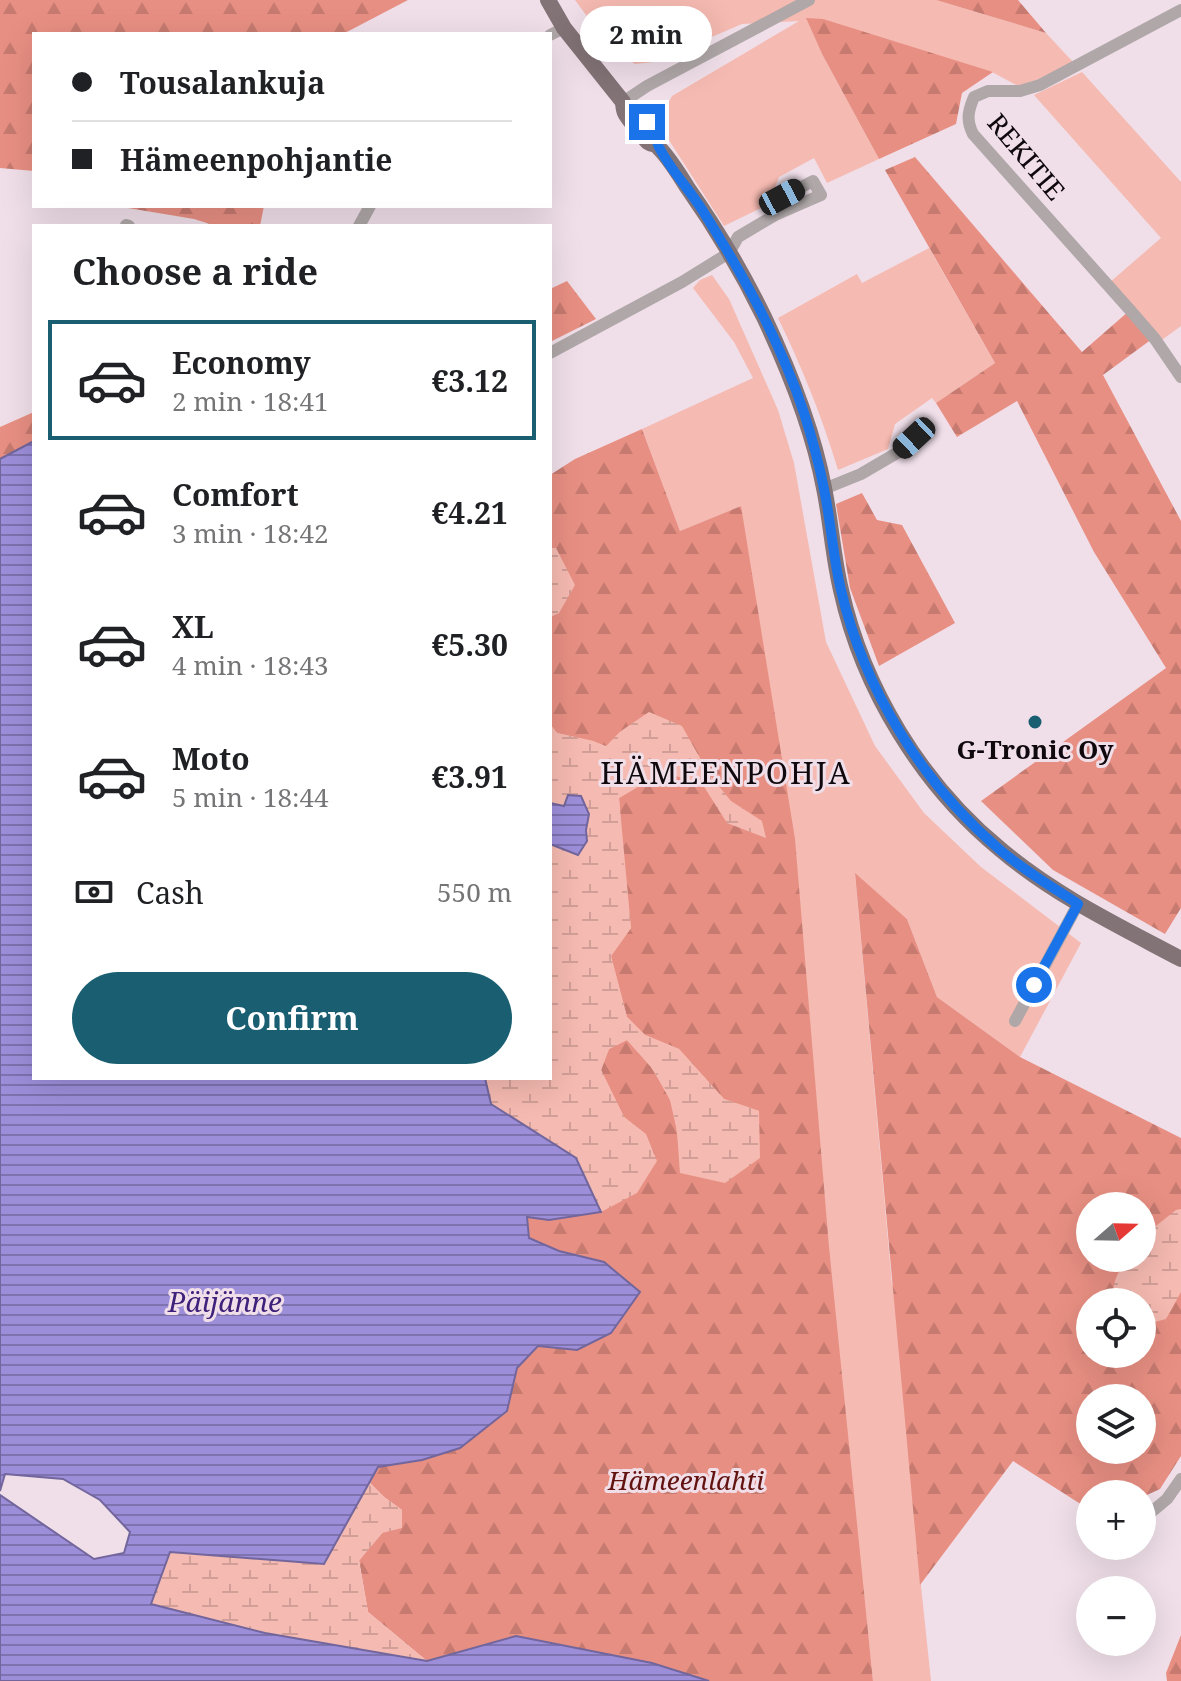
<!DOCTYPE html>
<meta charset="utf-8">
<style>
:root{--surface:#fff;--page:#f6f6f6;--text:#202124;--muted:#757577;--line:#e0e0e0;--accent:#1a5f71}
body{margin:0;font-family:"Noto Serif",serif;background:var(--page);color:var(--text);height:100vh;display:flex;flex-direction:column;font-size:30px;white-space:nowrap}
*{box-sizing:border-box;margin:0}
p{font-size:26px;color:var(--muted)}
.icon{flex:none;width:44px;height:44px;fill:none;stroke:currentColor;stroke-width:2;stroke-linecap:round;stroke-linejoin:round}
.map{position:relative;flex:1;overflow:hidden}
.drawer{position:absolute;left:32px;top:224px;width:520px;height:856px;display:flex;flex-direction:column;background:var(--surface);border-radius:0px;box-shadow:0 8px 32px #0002}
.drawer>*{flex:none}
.banner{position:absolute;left:32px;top:32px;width:520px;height:176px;border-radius:0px;box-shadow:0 8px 32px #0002;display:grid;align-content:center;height:176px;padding:0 40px;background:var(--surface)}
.needle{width:52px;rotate:70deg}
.buttons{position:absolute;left:1076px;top:1192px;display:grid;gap:16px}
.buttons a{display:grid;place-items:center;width:80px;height:80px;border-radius:50%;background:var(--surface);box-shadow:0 8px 32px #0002;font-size:40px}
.end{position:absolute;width:36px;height:36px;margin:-18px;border:10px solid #1a73e8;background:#fff;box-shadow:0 0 0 4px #fff}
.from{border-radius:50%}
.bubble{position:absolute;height:56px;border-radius:28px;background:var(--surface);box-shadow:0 8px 32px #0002;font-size:26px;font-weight:700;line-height:56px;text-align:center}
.car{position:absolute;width:24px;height:48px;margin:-24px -12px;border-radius:10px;box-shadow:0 0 6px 2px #0007;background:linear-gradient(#222 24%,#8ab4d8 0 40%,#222 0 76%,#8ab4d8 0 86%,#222 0)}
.banner b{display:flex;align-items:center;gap:28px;height:76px;font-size:30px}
.banner b+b{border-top:2px solid var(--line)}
.banner i{width:20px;height:20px;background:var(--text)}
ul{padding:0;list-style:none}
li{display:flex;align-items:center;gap:24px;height:120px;margin:0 16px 12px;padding:0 24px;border:4px solid transparent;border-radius:0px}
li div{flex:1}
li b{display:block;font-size:30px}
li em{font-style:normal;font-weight:700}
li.selected{border-color:var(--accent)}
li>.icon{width:72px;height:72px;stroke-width:1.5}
h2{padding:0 40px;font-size:36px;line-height:96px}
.pay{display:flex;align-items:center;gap:20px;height:88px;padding:0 40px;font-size:30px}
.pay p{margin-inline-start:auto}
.cta{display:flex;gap:16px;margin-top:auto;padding:16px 40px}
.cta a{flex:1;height:92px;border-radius:48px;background:var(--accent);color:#fff;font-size:32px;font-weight:700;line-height:92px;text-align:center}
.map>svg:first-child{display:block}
.green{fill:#f5bab1;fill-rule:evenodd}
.forest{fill:url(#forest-firs);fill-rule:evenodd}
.wetland{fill:url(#wetland-marsh)}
.water{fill:url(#water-rules);stroke:#72669c;stroke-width:2}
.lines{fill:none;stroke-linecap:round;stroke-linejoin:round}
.minor{stroke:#afa7a8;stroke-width:12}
.major{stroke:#827376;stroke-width:16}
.route{stroke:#1a73e8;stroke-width:10}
.poi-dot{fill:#1a5f71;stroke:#f0dfe9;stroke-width:3}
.labels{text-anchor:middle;stroke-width:6;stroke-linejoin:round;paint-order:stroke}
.street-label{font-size:26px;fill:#0f090d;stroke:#f0dfe9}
.poi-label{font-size:26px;font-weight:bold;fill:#0f090d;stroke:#f0dfe9}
.park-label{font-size:26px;font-style:italic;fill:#62130f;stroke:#f0dfe9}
.water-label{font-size:28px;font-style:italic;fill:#3e217a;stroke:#f0dfe9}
.quarter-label{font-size:30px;letter-spacing:2px;fill:#0f090d;stroke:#f0dfe9}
</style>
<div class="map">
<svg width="1181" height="1681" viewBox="0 0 1181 1681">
<defs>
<pattern id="forest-firs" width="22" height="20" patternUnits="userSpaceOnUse" patternTransform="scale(2)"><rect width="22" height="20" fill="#e88f83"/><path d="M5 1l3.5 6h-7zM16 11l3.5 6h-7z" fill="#c67a70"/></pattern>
<pattern id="wetland-marsh" width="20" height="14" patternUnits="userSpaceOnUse" patternTransform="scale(2)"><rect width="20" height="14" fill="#f5bab1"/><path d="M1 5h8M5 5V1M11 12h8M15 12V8" fill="none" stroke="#d19f97"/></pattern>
<pattern id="water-rules" width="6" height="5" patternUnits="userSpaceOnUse" patternTransform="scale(2)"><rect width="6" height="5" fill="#9d8eda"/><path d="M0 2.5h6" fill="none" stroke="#7e72af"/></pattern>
</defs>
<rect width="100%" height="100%" fill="#f0dfe9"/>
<g class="green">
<path d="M 575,0 L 936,0 L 1046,33 L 1073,62 L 1039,79 L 1018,86 L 992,72 L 807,20 L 822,54 L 879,159 L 827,183 L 814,158 L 779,177 L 769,204 L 724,226 L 658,123 L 672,96 L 799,21 L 742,24 L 653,62 L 635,64 L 608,45 Z"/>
<path d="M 1082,72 L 1181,182 L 1181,326 L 1159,342 L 1109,283 L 1161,238 L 1034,95 Z"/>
<path d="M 929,248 L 995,363 L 936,403 L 932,398 L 895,424 L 888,449 L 838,470 C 822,417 802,367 778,318 L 857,274 L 862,283 Z"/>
<path d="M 712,275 L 729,299 L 778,410 L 794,463 L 826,642 L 875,746 L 924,813 L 981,867 L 1081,943 L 1020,1057 L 937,997 L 907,919 L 855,874 L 892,1285 L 1156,1281 L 1142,1398 L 1090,1398 L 1090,1450 L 1058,1477 L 993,1430 L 915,1529 L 931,1681 L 873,1681 L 864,1597 L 621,1192 L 550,740 L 550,486 L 700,718 L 741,506 L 680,531 L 642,429 L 753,378 L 734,342 L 693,288 L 700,280 ZM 1090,1302 L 1142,1302 L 1142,1354 L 1090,1354 Z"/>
</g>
<g class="forest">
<path d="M 0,0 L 408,0 L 343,34 L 34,34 L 34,171 L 0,168 Z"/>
<path d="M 936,0 L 1018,0 L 1046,33 Z"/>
<path d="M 806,18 L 823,19 L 993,72 L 962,93 L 956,124 L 879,159 L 822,54 Z"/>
<path d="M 915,157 L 1082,352 L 1129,311 L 1152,339 L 1103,375 L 1181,521 L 1181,908 L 1165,934 L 1053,870 L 981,801 L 1166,668 L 1094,552 L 1017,401 L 957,437 L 936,403 L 995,363 L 885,170 Z"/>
<path d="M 116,206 L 264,206 L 260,226 L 216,226 L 194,219 Z"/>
<path d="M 567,281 L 596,319 L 550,342 L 550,289 Z"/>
<path d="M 34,412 L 34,441 L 0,459 L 0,427 Z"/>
<path d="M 642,429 L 680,531 L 741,506 L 795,839 L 829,1247 L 873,1681 L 709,1681 L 652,1663 L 516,1636 L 427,1661 L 368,1612 L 359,1560 L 402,1510 L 384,1497 L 369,1482 L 378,1467 L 422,1460 L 507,1411 L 517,1368 L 539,1346 L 577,1350 L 640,1292 L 604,1262 L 559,1252 L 529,1238 L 527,1217 L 549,1220 L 646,1135 L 624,1117 L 601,1070 L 609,1049 L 627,1040 L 652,1068 L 670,1100 L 677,1131 L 759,1111 L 724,1099 L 679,1049 L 645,1035 L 627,1017 L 611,956 L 631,928 L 619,798 L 662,772 L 621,731 L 606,747 L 593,741 L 557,733 L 550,724 L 550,617 L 559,613 L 556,548 L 550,548 L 550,475 L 575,459 Z"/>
<path d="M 862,493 L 877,520 L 902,525 L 955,623 L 879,666 L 850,588 L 836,504 Z"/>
<path d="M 855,873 L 907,919 L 937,997 L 1020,1057 L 1181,1138 L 1181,1456 L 1160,1489 L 1147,1495 L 1090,1494 L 1090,1510 L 1013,1461 L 920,1585 ZM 1090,1206 L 1142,1206 L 1142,1258 L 1090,1258 ZM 1090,1302 L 1142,1302 L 1142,1354 L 1090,1354 ZM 1090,1398 L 1142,1398 L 1142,1450 L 1090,1450 Z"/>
<path d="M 1181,1635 L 1181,1681 L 1167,1681 L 1166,1673 Z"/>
</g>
<g class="wetland">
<path d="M 550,548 L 556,548 L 575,585 L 559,613 L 550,617 Z"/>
<path d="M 649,712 L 682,726 L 709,774 L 731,801 L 762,821 L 766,838 L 727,823 L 701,782 L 662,773 L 619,798 L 623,859 L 631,928 L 611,956 L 627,1017 L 645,1035 L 679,1049 L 724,1099 L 759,1111 L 760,1158 L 725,1183 L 680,1173 C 678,1149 678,1125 671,1103 C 664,1079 643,1058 627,1040 L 609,1049 L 601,1070 L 624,1117 L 646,1134 L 657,1161 L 637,1193 L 601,1212 L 549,1220 L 527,1217 L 529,1238 L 559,1251 L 604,1262 L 640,1292 L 611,1333 L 577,1350 L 538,1346 L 517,1368 L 507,1411 L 460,1448 L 422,1460 L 378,1467 L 370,1483 L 384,1497 L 402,1510 L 402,1528 L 382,1533 L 359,1561 L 368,1612 L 427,1661 L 516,1636 L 652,1663 L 709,1681 L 0,1681 L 0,1567 L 94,1559 L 124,1553 L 286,1078 L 550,1078 L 550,844 L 560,848 L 587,841 L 586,830 L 589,814 L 550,803 L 550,724 L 557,733 L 593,741 L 606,746 L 621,731 Z"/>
<path d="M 1181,1209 L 1181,1292 L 1166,1319 L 1147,1324 L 1142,1323 L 1142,1302 L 1115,1302 C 1110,1284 1118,1272 1128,1258 L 1142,1258 L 1142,1237 L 1176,1210 Z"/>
</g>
<g class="water">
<path d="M 34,441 L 34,1078 L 485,1078 L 491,1104 L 576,1158 L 601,1212 L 549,1220 L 527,1217 L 529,1238 L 559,1251 L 604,1262 L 640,1292 L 611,1333 L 577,1350 L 538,1346 L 517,1368 L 507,1411 L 460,1448 L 422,1460 L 378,1467 L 324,1564 L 170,1552 L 151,1604 L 265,1633 L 427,1661 L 516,1636 L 652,1663 L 709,1681 L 0,1681 L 0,1495 L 94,1559 L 124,1553 L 130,1532 L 100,1500 L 63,1479 L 5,1474 L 0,1491 L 0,459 Z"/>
<path d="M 568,795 L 581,796 L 589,814 L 586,830 L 587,841 L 578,855 L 550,844 L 550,803 L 564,806 Z"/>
</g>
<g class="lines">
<g class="minor">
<path d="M 1181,10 L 1040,85 L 1020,91 L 988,91 L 974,97 C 968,111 966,120 973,134 L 1130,310 L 1155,339 L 1181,377"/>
<path d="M 550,35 L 564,28"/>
<path d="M 623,102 L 647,86 L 809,0"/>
<path d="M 126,225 L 129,226"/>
<path d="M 359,226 L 370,206"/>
<path d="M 550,353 L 682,282 L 729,253 L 738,237 L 775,215 L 821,195 L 813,181 L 782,197 L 775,215"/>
<path d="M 824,489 L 861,474 L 902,450 L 926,427"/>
<path d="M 1015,1021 L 1078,904"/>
<path d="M 1143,1519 L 1167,1499 L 1181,1479"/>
</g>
<path class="major" d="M 548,0 L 564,28 L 623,102 C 623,104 624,112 625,113 C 628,119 643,137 648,142 C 654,146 653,142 659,148 C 669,158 679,174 687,187 C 716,228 742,272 764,317 C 790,372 813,429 824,488 C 831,522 833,557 841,590 C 863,689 922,785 1000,849 C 1054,895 1119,926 1181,959"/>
</g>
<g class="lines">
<path class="route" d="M 647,122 C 651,127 655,132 656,138 C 659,145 656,143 660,149 C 671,170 688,188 701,208 C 742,273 780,340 804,413 C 812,438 819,463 824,489 C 831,522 833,557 841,590 C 864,689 922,783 999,849 C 1023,870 1051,886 1078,904 L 1034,985"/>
</g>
<circle class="poi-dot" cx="1035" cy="722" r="8"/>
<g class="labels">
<g class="street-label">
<text transform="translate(1026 157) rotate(50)" y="9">REKITIE</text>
</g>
<g class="poi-label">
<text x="1035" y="759">G-Tronic Oy</text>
</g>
<g class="park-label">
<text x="686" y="1490">Hämeenlahti</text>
</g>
<g class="water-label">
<text x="225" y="1312">Päijänne</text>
</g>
<g class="quarter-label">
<text x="726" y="784">HÄMEENPOHJA</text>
</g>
</g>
</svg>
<div class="buttons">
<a><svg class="needle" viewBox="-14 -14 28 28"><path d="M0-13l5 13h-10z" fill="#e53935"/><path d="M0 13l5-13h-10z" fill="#757577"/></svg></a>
<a><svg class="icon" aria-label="locate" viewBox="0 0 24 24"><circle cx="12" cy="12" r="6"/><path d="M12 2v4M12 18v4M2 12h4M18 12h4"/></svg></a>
<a><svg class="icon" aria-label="layers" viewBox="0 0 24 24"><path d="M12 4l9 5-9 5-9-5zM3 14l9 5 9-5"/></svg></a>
<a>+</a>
<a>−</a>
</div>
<i class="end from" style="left:1034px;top:985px"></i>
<i class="end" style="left:647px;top:122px"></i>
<div class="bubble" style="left:580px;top:6px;width:132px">2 min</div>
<i class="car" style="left:782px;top:197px;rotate:62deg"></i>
<i class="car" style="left:914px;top:438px;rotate:227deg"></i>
<div class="banner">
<b><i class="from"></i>Tousalankuja</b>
<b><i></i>Hämeenpohjantie</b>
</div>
<section class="drawer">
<h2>Choose a ride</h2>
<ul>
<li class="selected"><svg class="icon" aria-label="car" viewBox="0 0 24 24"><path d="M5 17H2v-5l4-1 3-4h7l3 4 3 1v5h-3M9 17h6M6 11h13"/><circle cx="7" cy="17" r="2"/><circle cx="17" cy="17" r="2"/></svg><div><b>Economy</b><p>2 min · 18:41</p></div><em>€3.12</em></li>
<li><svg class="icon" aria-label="car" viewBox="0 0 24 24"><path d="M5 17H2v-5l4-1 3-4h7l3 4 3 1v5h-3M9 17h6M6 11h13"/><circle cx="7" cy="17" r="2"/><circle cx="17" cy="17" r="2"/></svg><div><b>Comfort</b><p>3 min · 18:42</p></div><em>€4.21</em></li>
<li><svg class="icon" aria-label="car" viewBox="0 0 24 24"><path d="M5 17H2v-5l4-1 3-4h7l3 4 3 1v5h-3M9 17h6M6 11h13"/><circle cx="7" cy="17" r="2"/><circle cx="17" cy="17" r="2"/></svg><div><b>XL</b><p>4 min · 18:43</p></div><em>€5.30</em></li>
<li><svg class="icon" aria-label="car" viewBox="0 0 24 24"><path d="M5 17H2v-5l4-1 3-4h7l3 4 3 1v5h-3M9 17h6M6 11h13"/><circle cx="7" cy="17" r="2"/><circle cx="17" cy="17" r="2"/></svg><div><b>Moto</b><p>5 min · 18:44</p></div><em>€3.91</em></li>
</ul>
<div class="pay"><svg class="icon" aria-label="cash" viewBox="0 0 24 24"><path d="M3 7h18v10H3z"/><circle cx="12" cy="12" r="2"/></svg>Cash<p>550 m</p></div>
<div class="cta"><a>Confirm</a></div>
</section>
</div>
